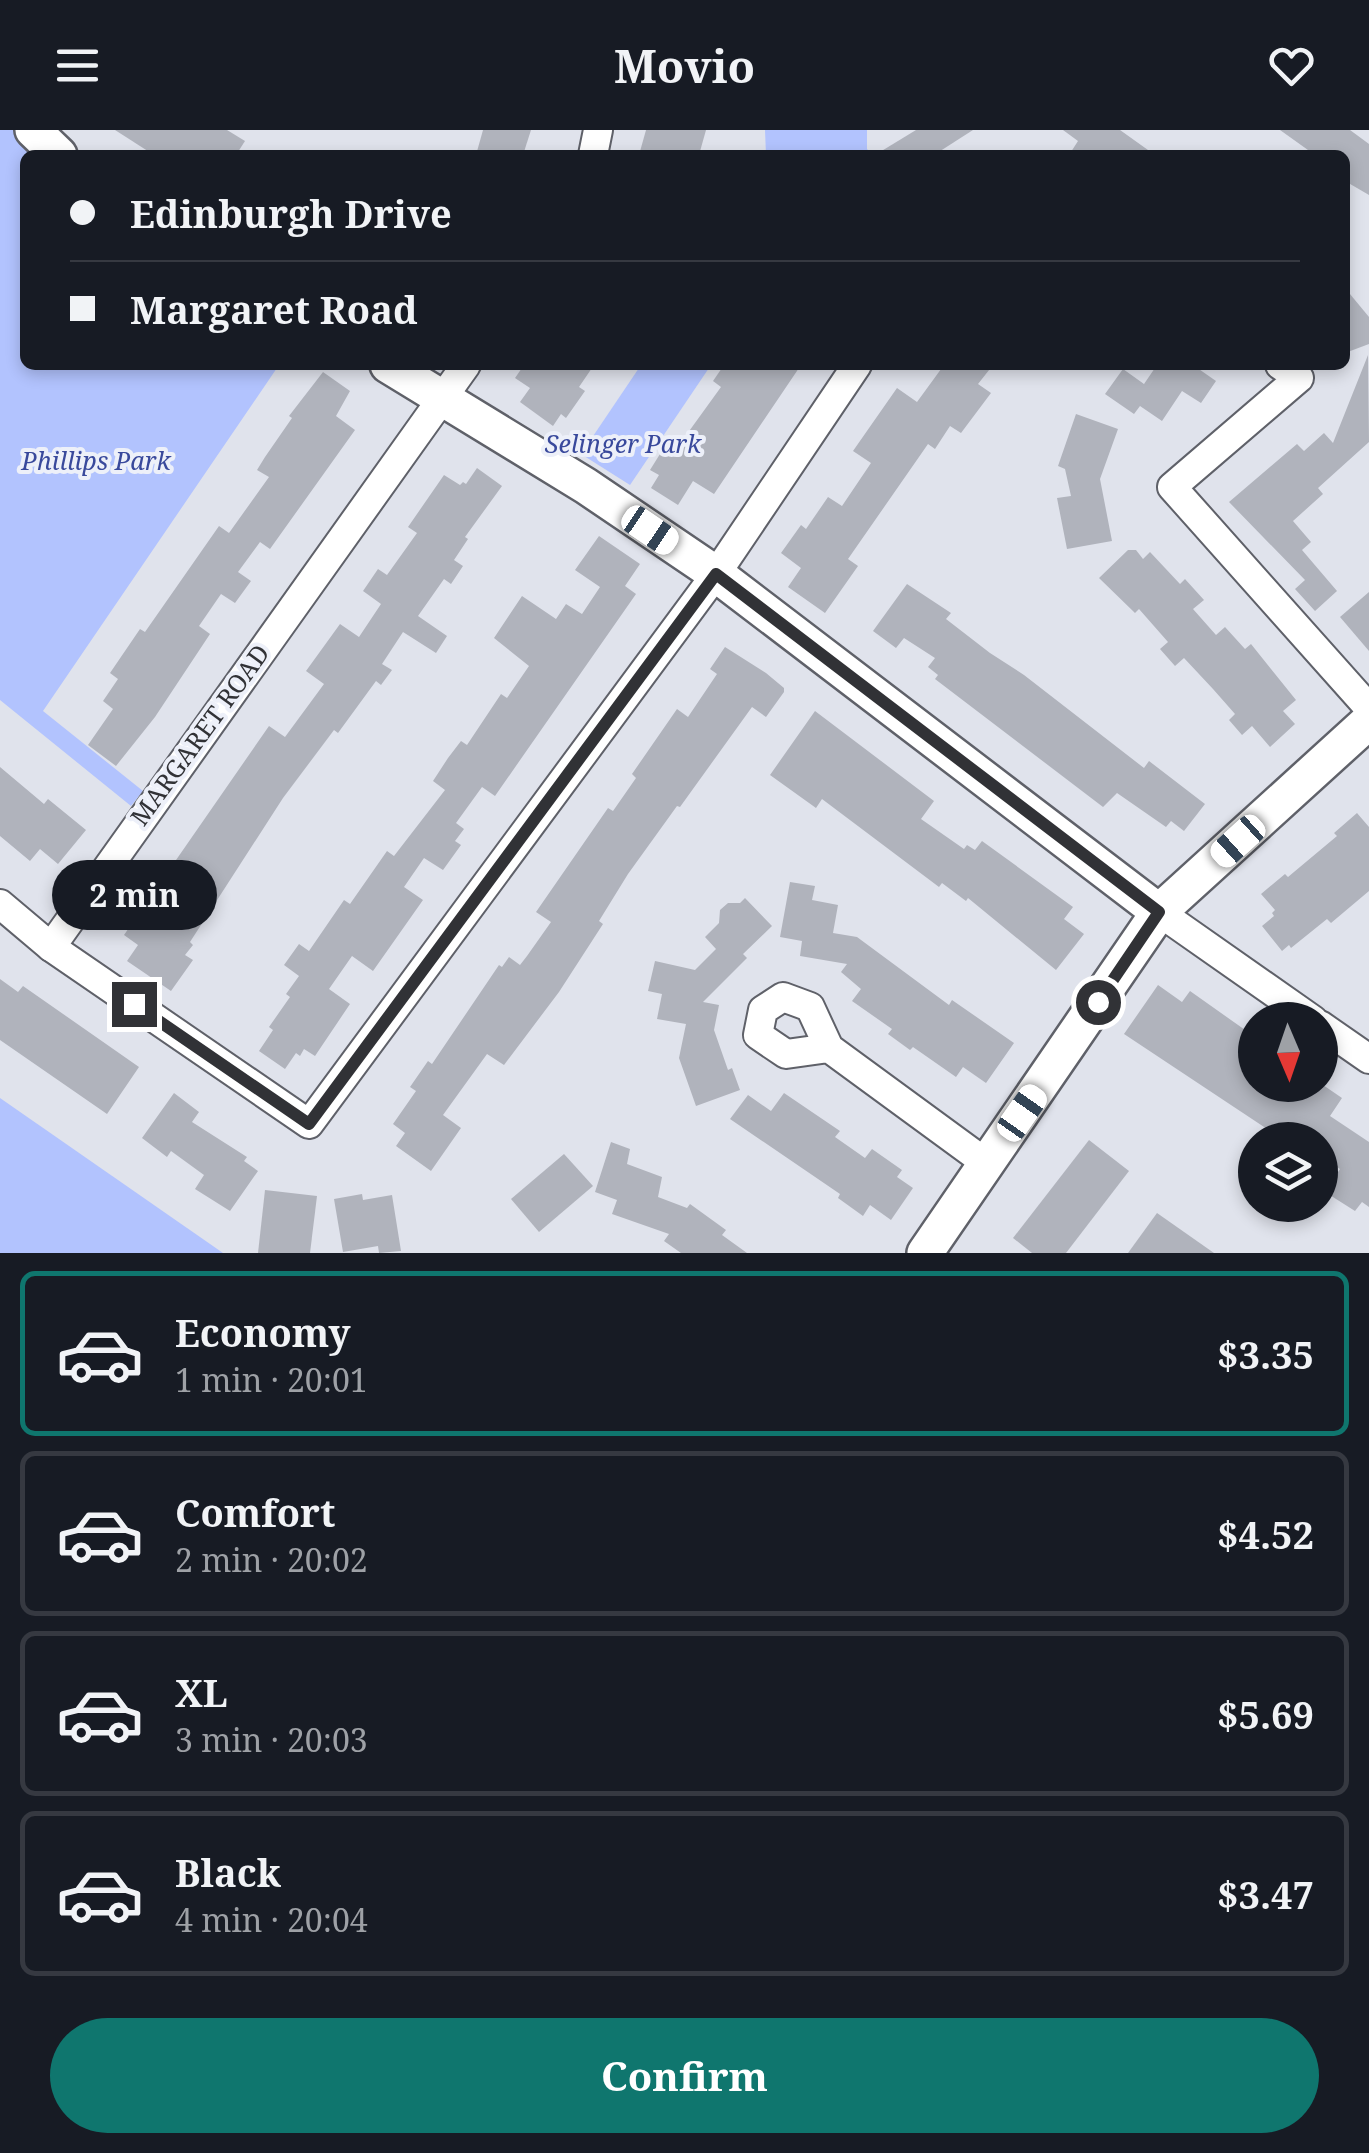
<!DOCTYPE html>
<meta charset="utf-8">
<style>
:root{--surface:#171b24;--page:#242831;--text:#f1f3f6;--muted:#9ea1a6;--line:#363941;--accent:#0f766e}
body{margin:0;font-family:"Noto Serif",serif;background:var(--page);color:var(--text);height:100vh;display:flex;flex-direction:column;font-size:38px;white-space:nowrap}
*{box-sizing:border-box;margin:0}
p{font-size:32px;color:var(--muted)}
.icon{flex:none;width:55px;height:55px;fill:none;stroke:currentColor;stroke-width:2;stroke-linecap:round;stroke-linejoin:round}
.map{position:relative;height:1123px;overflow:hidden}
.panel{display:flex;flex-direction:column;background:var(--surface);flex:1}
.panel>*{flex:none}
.top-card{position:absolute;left:20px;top:20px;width:1330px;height:220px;border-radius:15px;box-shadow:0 5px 15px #0003;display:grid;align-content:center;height:220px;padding:0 50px;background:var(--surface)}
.needle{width:65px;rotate:178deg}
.controls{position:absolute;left:1238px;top:872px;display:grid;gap:20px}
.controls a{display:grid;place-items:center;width:100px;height:100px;border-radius:50%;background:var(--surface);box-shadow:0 5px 15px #0003;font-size:50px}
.end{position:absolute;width:45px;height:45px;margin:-22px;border:12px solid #313236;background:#fff;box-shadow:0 0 0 5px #fff}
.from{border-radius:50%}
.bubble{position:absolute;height:70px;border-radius:35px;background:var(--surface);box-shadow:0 5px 15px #0003;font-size:32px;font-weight:700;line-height:70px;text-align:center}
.car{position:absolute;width:30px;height:60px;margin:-30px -15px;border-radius:12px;box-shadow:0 0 8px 2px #0007;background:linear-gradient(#fff 24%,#345 0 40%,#fff 0 76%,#345 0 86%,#fff 0)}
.top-card b{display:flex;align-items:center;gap:35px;height:95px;font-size:38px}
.top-card b+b{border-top:2px solid var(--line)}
.top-card i{width:25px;height:25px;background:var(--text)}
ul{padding:18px 0 0;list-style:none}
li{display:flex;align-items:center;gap:30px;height:165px;margin:0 20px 15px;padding:0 30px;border:5px solid var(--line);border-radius:15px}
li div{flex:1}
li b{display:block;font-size:38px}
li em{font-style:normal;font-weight:700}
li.active{border-color:var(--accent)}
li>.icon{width:90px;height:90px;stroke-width:1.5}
.button{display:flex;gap:20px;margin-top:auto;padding:20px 50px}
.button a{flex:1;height:115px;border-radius:60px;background:var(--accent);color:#fff;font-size:40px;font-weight:700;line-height:115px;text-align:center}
header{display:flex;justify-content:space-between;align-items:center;height:130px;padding:0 50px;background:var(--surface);font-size:45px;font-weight:700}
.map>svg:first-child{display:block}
.green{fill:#b2c3fe}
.building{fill:#b0b3bc}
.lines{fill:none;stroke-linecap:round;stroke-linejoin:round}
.minor-casing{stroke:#5f6169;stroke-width:32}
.tertiary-casing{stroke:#5f6169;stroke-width:40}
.minor{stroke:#fff;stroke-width:28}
.tertiary{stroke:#fff;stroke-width:35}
.route{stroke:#313236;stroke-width:12}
.labels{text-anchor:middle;stroke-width:8;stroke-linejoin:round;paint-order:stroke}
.park-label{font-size:25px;font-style:italic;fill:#39499c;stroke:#edf0f9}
.street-label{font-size:25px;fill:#313236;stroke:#edf0f9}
</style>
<header><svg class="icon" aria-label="menu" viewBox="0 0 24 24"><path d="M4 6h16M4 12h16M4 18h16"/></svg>Movio<svg class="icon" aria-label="heart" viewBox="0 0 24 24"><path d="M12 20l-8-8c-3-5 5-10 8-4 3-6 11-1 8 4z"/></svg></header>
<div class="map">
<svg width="1369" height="1123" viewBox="0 0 1369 1123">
<rect width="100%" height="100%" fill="#e0e3ec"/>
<g class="green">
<path d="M 0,0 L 17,0 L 45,25 L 25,25 L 25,235 L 279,235 L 43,581 L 143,661 L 131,676 L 0,570 Z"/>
<path d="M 765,0 L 867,0 L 867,19 L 872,25 L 766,25 Z"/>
<path d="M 641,235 L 711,235 L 630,355 L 581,324 Z"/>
<path d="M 0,968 L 223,1123 L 0,1123 Z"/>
</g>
<g class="building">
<path d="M 115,0 L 227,0 L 245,11 L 236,25 L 154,25 Z"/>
<path d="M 483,0 L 531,0 L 523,25 L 476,25 Z"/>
<path d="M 646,0 L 706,0 L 699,25 L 639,25 Z"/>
<path d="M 916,0 L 973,0 L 934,25 L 875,25 Z"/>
<path d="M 1063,0 L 1120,0 L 1155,25 L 1069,25 L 1078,11 Z"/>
<path d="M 1280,0 L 1350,0 L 1369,14 L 1369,65 L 1345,51 L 1345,25 L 1315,25 Z"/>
<path d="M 1345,158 L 1369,187 L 1369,214 L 1345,223 Z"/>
<path d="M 1368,225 L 1369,312 L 1318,358 L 1323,364 L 1293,391 L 1311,412 L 1302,420 L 1337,461 L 1315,481 L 1295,459 L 1305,450 L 1229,372 L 1297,314 L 1304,321 L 1324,303 L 1333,313 Z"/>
<path d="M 524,235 L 594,235 L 579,257 L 585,261 L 566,288 L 561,284 L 553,296 L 520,272 L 530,258 L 515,248 Z"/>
<path d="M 724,235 L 801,235 L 714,364 L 693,351 L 678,375 L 651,358 L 659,345 L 650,340 L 665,316 L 674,322 L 721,257 L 713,251 Z"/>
<path d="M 944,235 L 993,235 L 978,254 L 991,263 L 961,303 L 950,296 L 935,319 L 928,314 L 848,429 L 858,436 L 825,483 L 788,457 L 801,438 L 781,423 L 801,395 L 806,399 L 828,367 L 842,376 L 871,333 L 853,321 L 897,258 L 917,272 Z"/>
<path d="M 1157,235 L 1193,235 L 1216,251 L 1201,273 L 1182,261 L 1162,291 L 1140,276 L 1134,284 L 1105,264 L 1123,239 L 1144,254 Z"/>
<path d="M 323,242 L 350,261 L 336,286 L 355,300 L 270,419 L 260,412 L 238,442 L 251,451 L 235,473 L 221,464 L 199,496 L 210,504 L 155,587 L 116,636 L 88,615 L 113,579 L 103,571 L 118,549 L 110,543 L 140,499 L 145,502 L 219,396 L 229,403 L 269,347 L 257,340 L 265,327 L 292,288 L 289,286 Z"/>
<path d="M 1076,284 L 1118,299 L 1100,349 L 1112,411 L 1067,419 L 1057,368 L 1071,366 L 1065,339 L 1058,336 Z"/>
<path d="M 477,338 L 502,356 L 465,407 L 468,409 L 454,430 L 463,436 L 451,454 L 444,449 L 418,486 L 447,506 L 436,523 L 403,502 L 382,534 L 392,540 L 381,555 L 376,551 L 338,603 L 334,600 L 283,668 L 190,812 L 193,815 L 185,825 L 193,830 L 171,861 L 127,831 L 138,815 L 124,805 L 269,596 L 285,607 L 324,554 L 306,541 L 340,494 L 359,507 L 381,474 L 363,461 L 378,439 L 387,445 L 417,403 L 408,397 L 444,345 L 460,355 L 463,352 L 466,354 Z"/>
<path d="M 599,406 L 640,434 L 625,456 L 636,464 L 495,666 L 482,657 L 456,693 L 464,699 L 455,711 L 461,715 L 443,740 L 424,728 L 404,757 L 423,770 L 373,841 L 352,826 L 329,859 L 350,874 L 315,926 L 304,919 L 300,926 L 296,923 L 285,939 L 259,921 L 273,900 L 269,897 L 290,867 L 286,864 L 299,846 L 284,835 L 299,814 L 309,821 L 344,770 L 350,774 L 387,721 L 394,726 L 445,660 L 433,651 L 448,628 L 461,611 L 467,615 L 501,564 L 507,568 L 529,536 L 494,508 L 522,466 L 556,489 L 566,474 L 582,484 L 600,457 L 575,440 Z"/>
<path d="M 1128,420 L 1136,420 L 1143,429 L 1150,422 L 1180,454 L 1185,449 L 1204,470 L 1193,479 L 1216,505 L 1225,497 L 1245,519 L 1251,514 L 1296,570 L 1283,581 L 1295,594 L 1270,617 L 1252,596 L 1242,605 L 1229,590 L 1235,584 L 1213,559 L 1184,528 L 1175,536 L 1160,519 L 1168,512 L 1139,479 L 1135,483 L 1099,448 Z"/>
<path d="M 907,454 L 951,483 L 946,489 L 990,523 L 1024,545 L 1144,638 L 1149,631 L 1205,674 L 1184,701 L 1171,691 L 1166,697 L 1117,663 L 1103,677 L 935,549 L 938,545 L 928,537 L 935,528 L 904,508 L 896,518 L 873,501 Z"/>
<path d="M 1369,462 L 1369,521 L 1340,487 Z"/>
<path d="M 725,517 L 766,543 L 784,558 L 784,562 L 766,587 L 752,577 L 680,677 L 677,676 L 628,744 L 599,791 L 603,794 L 559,862 L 504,935 L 487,924 L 443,985 L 461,998 L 431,1041 L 396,1016 L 405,1003 L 393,994 L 416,961 L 410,957 L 428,931 L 432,934 L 499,835 L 502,837 L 509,827 L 520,835 L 527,826 L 551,792 L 536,782 L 608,678 L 613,681 L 636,648 L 632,644 L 677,579 L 688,587 L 717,544 L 710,539 Z"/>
<path d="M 815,581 L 934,671 L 921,689 L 964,719 L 967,715 L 975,720 L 982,711 L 1073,777 L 1064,789 L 1084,804 L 1056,840 L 968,768 L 966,771 L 942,753 L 939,757 L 822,669 L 816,678 L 770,645 Z"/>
<path d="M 0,637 L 44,674 L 48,669 L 86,700 L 58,734 L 40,719 L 30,731 L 0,706 Z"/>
<path d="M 1357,683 L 1369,697 L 1369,761 L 1331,793 L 1327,789 L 1291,818 L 1289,815 L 1282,821 L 1262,796 L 1274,786 L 1272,783 L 1275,780 L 1261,764 L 1285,744 L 1288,747 L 1337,706 L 1334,703 Z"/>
<path d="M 790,752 L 815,756 L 812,770 L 838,775 L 833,803 L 857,807 L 949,875 L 952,870 L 1014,913 L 986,953 L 963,937 L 956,947 L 913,917 L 910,920 L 888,904 L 892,899 L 852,871 L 861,859 L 841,842 L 847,834 L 800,826 L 802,811 L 780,807 Z"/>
<path d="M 745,768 L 772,796 L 743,824 L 747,828 L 703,872 L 719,875 L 714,900 L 728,940 L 732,938 L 740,960 L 696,976 L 679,928 L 686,894 L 657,889 L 662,864 L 648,861 L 655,831 L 695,840 L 716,819 L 705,807 L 719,793 L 720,780 L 728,773 L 740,773 Z"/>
<path d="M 0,849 L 18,862 L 23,856 L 139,937 L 107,984 L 0,910 Z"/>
<path d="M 1158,855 L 1182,872 L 1190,861 L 1255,907 L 1255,955 L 1323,955 L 1342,968 L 1330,986 L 1369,1012 L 1369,1077 L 1362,1072 L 1355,1081 L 1325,1062 L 1340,1039 L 1320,1026 L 1320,1010 L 1298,1010 L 1283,1000 L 1279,1006 L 1276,1005 L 1124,904 Z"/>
<path d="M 174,963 L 199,982 L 192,992 L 247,1027 L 244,1031 L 258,1041 L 230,1081 L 195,1059 L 204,1045 L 171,1021 L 167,1027 L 142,1008 Z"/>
<path d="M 784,963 L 840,1001 L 835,1007 L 865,1028 L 872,1019 L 902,1040 L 897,1047 L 913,1058 L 891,1090 L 870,1075 L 863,1086 L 838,1068 L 840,1064 L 730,989 L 748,965 L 771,981 Z"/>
<path d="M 1089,1010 L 1129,1041 L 1066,1123 L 1032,1123 L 1013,1108 Z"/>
<path d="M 611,1012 L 630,1019 L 627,1034 L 662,1047 L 658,1067 L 687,1078 L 690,1074 L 726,1100 L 722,1105 L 747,1123 L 681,1123 L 664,1111 L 669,1104 L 612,1084 L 617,1070 L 595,1062 Z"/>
<path d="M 564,1024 L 593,1056 L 539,1102 L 511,1069 Z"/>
<path d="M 265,1060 L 317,1066 L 310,1123 L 258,1123 Z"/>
<path d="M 362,1064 L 363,1070 L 392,1065 L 401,1121 L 379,1123 L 378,1116 L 343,1122 L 334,1069 Z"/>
<path d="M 1157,1083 L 1214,1123 L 1128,1123 Z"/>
</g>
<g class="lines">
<defs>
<g id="minor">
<path d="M 593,25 L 598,0"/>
<path d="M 466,235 L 51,817 L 309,994 L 716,444 L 857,235"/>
<path d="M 1280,235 L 1299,248 L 1172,357 L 1369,578"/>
<path d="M 0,774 L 51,817"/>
<path d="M 1159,782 L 1313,890"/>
<path d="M 1320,895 L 1369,929"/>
<path d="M 829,918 L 786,924 L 758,905 L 763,880 L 783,867 L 810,877 L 829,918 L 986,1033"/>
</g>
<g id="tertiary">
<path d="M 33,0 L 59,25"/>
<path d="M 388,235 L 586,356 L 716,444 L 1159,782"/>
<path d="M 925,1123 L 1159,782 L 1369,591"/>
</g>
</defs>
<use href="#minor" class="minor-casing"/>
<use href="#tertiary" class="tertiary-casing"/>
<use href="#minor" class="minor"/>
<use href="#tertiary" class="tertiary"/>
</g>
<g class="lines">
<path class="route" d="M 134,874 L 309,994 L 716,444 L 1159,782 L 1098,872"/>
</g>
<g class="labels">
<g class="park-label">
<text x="623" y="323">Selinger Park</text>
<text x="96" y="340">Phillips Park</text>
</g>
<g class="street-label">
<text transform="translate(200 605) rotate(-54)" y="9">MARGARET ROAD</text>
</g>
</g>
</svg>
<div class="controls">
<a><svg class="needle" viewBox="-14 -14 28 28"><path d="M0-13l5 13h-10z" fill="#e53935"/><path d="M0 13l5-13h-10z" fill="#9ea1a6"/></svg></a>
<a><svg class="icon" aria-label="layers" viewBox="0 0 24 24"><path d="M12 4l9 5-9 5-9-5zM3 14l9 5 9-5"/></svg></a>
</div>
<i class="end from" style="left:1098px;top:872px"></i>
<i class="end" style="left:134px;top:874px"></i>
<div class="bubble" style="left:52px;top:730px;width:165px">2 min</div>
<i class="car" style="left:650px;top:400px;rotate:124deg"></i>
<i class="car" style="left:1238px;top:711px;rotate:228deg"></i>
<i class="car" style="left:1022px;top:983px;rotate:35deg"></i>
<div class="top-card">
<b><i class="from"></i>Edinburgh Drive</b>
<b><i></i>Margaret Road</b>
</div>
</div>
<section class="panel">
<ul>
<li class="active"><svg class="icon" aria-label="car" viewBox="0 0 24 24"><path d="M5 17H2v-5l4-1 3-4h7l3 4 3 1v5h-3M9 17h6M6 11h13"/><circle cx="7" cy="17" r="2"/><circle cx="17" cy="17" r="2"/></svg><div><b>Economy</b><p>1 min · 20:01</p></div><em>$3.35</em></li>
<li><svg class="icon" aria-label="car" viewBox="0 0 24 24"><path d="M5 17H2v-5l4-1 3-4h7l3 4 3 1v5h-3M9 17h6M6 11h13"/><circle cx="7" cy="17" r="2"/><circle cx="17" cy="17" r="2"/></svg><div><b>Comfort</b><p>2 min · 20:02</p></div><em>$4.52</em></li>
<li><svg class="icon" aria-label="car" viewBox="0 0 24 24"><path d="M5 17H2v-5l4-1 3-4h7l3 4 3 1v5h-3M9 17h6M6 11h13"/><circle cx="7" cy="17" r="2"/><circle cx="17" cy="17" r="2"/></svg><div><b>XL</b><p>3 min · 20:03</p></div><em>$5.69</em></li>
<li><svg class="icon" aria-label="car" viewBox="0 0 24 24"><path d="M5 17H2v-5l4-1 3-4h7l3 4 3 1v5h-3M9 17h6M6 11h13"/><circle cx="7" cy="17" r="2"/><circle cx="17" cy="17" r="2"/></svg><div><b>Black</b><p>4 min · 20:04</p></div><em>$3.47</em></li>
</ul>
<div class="button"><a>Confirm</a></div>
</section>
